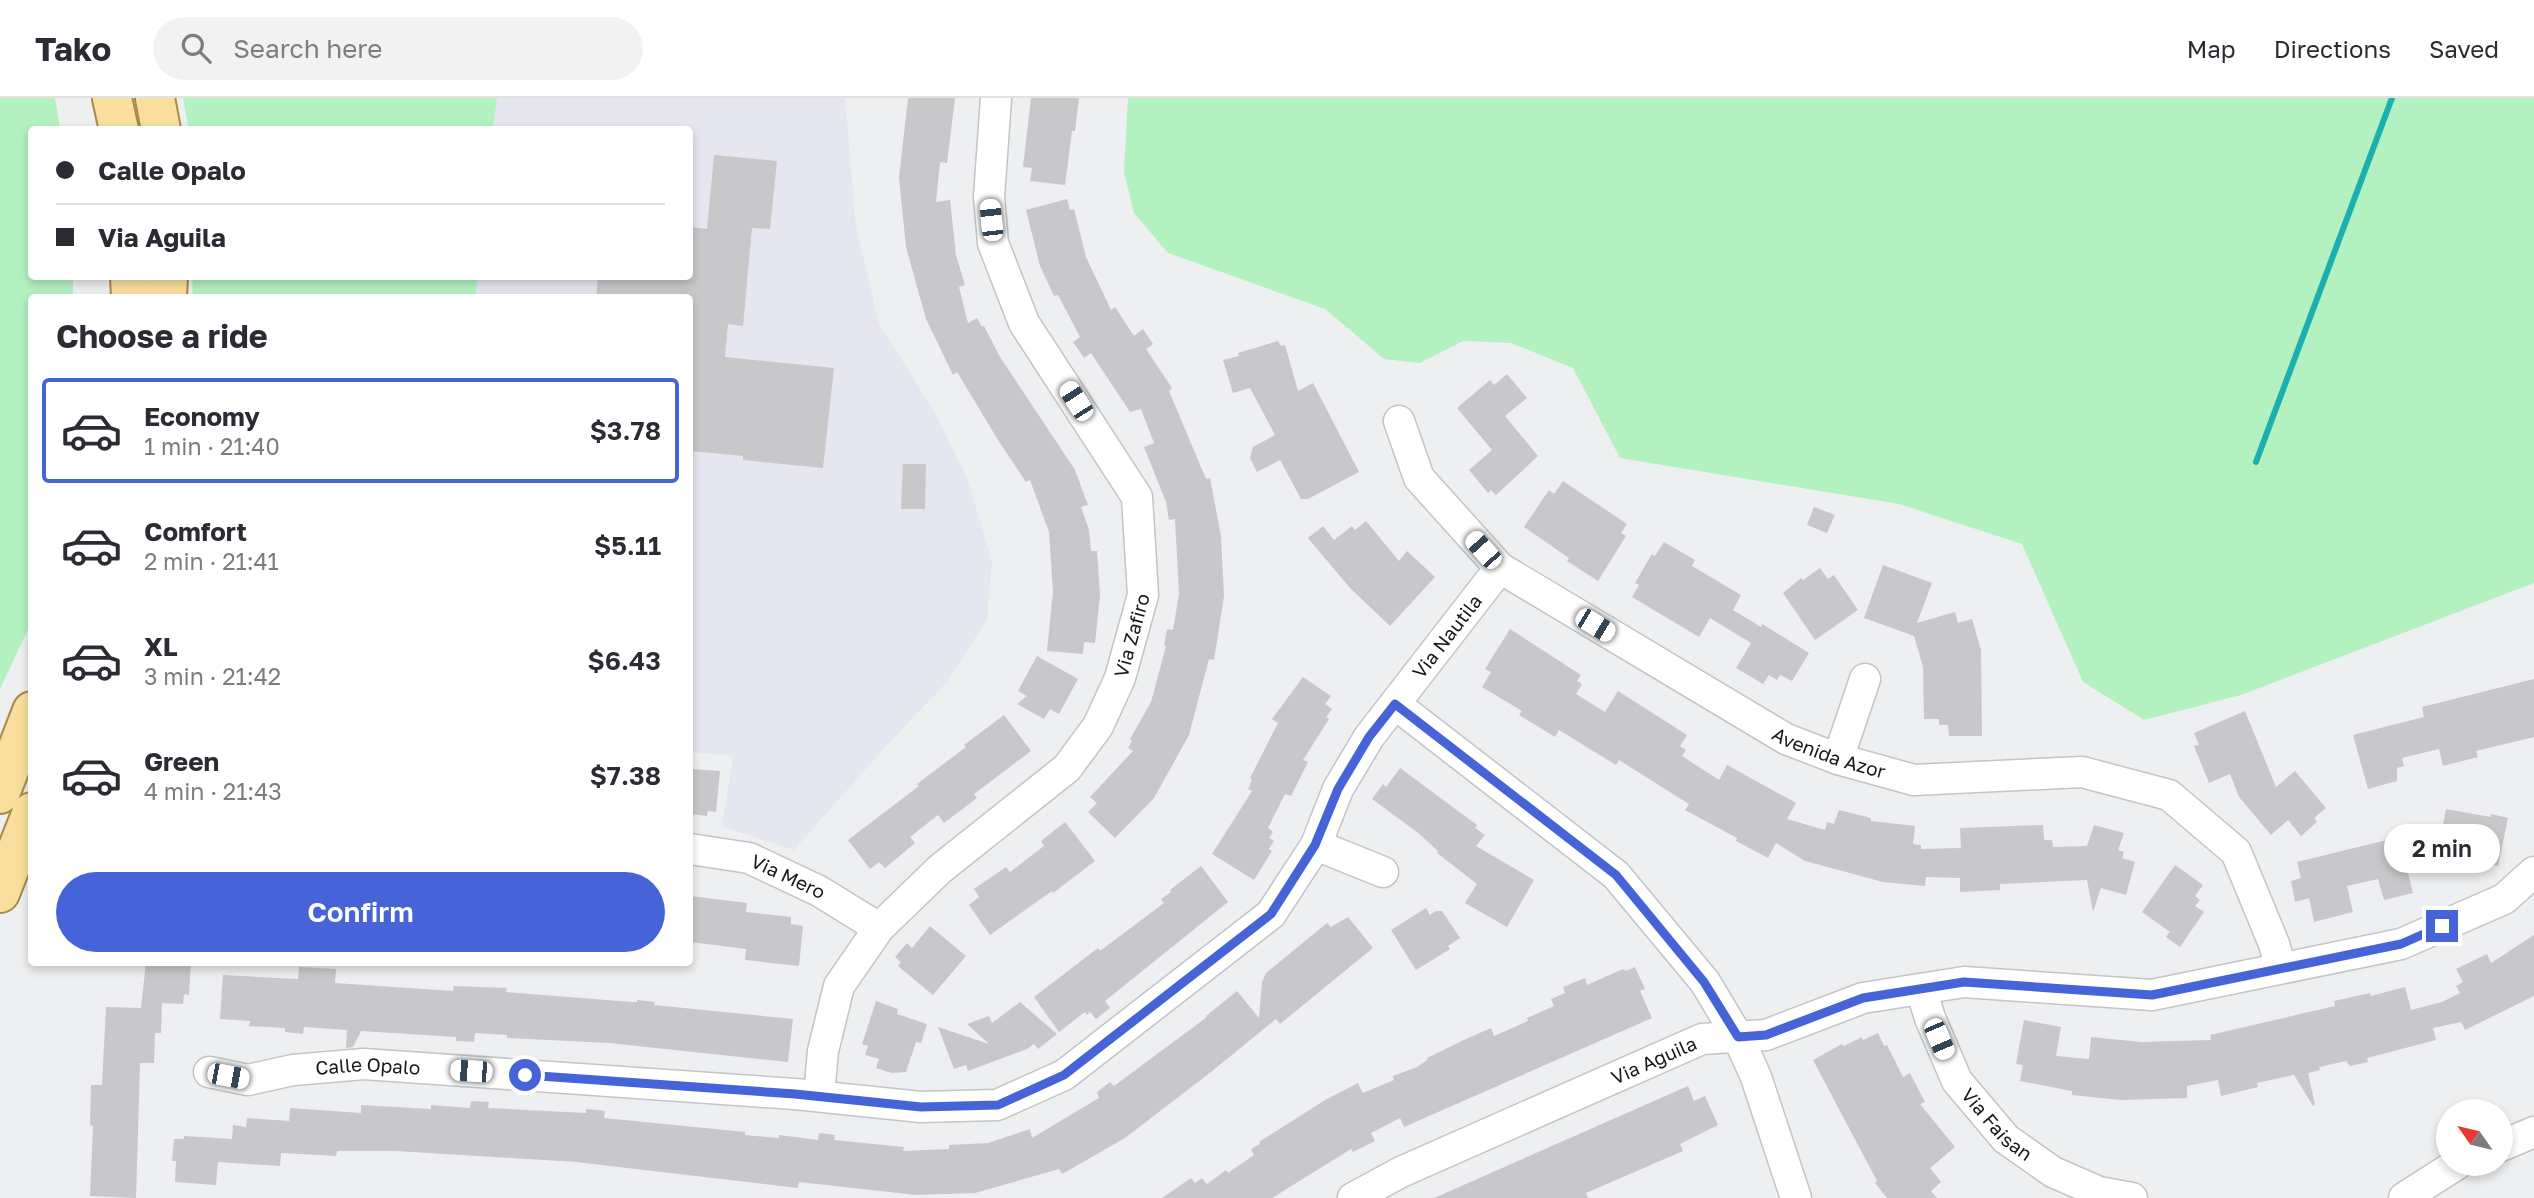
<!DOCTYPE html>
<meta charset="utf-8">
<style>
:root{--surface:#fff;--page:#f2f2f3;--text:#2b2b33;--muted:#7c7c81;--line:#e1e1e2;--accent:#4664d8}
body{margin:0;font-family:"Golos Text",sans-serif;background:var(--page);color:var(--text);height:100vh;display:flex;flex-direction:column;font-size:26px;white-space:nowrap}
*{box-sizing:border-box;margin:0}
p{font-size:23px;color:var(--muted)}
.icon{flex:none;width:38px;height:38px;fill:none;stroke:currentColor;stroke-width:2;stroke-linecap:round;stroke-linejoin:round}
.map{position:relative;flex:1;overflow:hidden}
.side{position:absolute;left:28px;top:196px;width:665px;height:672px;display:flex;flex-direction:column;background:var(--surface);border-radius:7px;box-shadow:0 4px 10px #0003}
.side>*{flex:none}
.hud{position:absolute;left:28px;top:28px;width:665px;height:154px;border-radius:7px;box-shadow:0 4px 10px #0003;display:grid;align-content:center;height:154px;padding:0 28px;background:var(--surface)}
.needle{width:46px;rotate:304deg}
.buttons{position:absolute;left:2436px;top:1001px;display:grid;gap:14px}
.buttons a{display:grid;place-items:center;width:77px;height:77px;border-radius:50%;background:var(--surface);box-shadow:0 4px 10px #0003;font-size:35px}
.end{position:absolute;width:32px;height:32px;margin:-16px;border:9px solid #4664d8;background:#fff;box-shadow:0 0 0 4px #fff}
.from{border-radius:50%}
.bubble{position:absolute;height:49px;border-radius:24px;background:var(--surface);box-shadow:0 4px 10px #0003;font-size:23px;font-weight:600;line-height:49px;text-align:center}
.car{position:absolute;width:21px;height:42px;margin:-21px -10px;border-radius:9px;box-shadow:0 0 5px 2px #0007;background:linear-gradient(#fff 24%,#345 0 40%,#fff 0 76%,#345 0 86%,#fff 0)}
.hud b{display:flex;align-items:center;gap:24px;height:66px;font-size:26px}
.hud b+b{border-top:2px solid var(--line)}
.hud i{width:18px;height:18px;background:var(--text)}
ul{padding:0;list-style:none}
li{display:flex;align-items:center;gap:21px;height:105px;margin:0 14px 10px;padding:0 14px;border:4px solid transparent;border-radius:7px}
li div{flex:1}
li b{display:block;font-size:26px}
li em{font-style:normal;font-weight:600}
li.selected{border-color:var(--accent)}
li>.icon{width:63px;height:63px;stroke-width:1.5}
h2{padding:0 28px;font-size:32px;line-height:84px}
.primary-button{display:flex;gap:14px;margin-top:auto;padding:14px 28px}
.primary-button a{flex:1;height:80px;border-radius:42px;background:var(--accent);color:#fff;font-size:28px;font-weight:600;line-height:80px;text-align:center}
header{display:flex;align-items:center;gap:42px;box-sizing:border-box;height:98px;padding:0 35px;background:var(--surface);border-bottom:2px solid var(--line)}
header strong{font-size:33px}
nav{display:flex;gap:38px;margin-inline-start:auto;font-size:24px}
.search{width:490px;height:63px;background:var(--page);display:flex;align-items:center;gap:18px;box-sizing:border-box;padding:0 24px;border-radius:38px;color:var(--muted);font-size:26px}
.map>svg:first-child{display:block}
.built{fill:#e5e6f0}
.green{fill:#b4f1c0}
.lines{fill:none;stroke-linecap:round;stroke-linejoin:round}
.stream{stroke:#1bafb0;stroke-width:6}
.building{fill:#c8c8cb}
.minor-casing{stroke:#c3c4c6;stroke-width:33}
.major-casing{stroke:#a88a46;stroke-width:42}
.minor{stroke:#fff;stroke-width:30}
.major{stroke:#fade9e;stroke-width:38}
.route{stroke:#4664d8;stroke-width:9}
.labels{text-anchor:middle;stroke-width:7;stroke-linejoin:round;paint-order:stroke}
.street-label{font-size:19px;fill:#181818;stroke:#fff}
</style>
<header>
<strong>Tako</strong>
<div class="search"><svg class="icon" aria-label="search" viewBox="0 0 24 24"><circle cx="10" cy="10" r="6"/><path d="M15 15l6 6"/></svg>Search here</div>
<nav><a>Map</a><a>Directions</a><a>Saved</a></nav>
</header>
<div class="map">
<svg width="2534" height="1100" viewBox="0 0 2534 1100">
<rect width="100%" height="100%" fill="#eeeff1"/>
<path class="built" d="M 497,0 L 845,0 L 856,128 L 879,226 L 934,313 L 969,385 L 992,465 L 987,521 L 948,583 L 886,648 L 794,752 L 722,728 L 733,658 L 690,654 L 690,200 L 475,200 L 478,179 L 690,178 L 690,32 L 493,31 Z"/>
<g class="green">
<path d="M 0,0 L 55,0 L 60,31 L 32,32 L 32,178 L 73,179 L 73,199 L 32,200 L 31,525 L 0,591 Z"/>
<path d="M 183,0 L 497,0 L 493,31 L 189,32 Z"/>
<path d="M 1128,0 L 2534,0 L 2534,485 L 2241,597 L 2144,622 L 2083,584 L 2022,446 L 1899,406 L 1620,360 L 1573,270 L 1511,245 L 1463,243 L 1420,265 L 1384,261 L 1325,211 L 1168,155 L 1134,115 L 1124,74 Z"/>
<path d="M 192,179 L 192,178 L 478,179 L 475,200 L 193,199 Z"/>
</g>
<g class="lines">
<path class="stream" d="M 2256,364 L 2392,0"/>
</g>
<g class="building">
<path d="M 908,0 L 955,0 L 947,65 L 940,64 L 936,104 L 950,102 L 956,157 L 965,187 L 959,189 L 968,225 L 977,220 L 982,229 L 984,228 L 1000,259 L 1075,372 L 1088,407 L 1081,409 L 1089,432 L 1091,453 L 1097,453 L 1100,497 L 1095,545 L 1084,544 L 1083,556 L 1047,553 L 1053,493 L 1049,434 L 1030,382 L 1026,384 L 998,342 L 957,274 L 953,277 L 926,221 L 906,149 L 899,80 Z"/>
<path d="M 1031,0 L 1079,0 L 1075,33 L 1072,33 L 1065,87 L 1030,83 L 1032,70 L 1023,69 Z"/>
<path d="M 714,57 L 777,63 L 770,131 L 752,130 L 743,228 L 728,226 L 725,259 L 834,270 L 823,370 L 743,362 L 743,358 L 690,353 L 690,200 L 596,200 L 598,178 L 690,178 L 690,129 L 707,131 Z"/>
<path d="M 1067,101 L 1070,112 L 1074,111 L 1086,159 L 1111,212 L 1115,209 L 1134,238 L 1143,231 L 1153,246 L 1146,251 L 1172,290 L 1169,293 L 1206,381 L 1210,380 L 1221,438 L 1224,498 L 1214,562 L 1209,561 L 1189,637 L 1154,700 L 1115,740 L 1088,714 L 1097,705 L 1090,699 L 1133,653 L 1128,650 L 1132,643 L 1130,641 L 1151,604 L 1166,548 L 1164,548 L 1167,531 L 1173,532 L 1179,496 L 1175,421 L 1169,422 L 1166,404 L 1144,349 L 1154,345 L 1141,311 L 1130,314 L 1091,255 L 1084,260 L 1073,244 L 1080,239 L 1058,197 L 1054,198 L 1040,168 L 1026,112 Z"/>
<path d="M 1278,243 L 1281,248 L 1285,247 L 1298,293 L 1313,285 L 1359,374 L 1308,401 L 1301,401 L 1280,362 L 1257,374 L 1250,360 L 1253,349 L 1275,337 L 1250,290 L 1233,295 L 1223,262 L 1239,258 L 1238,255 Z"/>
<path d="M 1507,276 L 1527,300 L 1505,318 L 1538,358 L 1496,397 L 1491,392 L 1488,395 L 1469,372 L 1492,352 L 1457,310 L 1490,282 L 1494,287 Z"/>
<path d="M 903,366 L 926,366 L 925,411 L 901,411 Z"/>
<path d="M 1563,383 L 1627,426 L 1621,435 L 1626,438 L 1598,483 L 1567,463 L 1569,460 L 1524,429 L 1549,392 L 1554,396 Z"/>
<path d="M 1814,409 L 1835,417 L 1827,435 L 1807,427 Z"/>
<path d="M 1366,423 L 1399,463 L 1407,453 L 1435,479 L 1390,528 L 1350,490 L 1308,440 L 1323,428 L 1334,442 L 1352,428 L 1355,432 Z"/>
<path d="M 1664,444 L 1695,462 L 1692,468 L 1741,497 L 1733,512 L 1761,529 L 1762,526 L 1809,555 L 1792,583 L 1780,577 L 1777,582 L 1769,577 L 1763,586 L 1736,570 L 1751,545 L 1710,520 L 1699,539 L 1632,499 L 1639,487 L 1635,485 L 1652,456 L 1655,458 Z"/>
<path d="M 1883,467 L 1932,485 L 1917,525 L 1955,514 L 1958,525 L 1972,521 L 1981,552 L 1982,638 L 1949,638 L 1948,627 L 1939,627 L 1939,621 L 1924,621 L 1923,569 L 1914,538 L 1864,520 Z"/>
<path d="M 1820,470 L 1828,481 L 1834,477 L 1858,512 L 1815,542 L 1783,495 L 1801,480 L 1803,482 Z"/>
<path d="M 1510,531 L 1581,577 L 1577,583 L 1582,586 L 1576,596 L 1605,614 L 1618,593 L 1687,637 L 1680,648 L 1686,652 L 1682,658 L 1719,682 L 1727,667 L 1796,705 L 1787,721 L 1825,732 L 1827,724 L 1834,726 L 1839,712 L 1871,720 L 1871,723 L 1915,728 L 1913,746 L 1921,747 L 1921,751 L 1961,750 L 1960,730 L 2043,727 L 2044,742 L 2052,742 L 2053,749 L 2087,748 L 2094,727 L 2124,735 L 2118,752 L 2124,754 L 2122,760 L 2135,764 L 2126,797 L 2101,790 L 2093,814 L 2087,782 L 2000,786 L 2000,792 L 1960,794 L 1960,780 L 1926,779 L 1925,788 L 1883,784 L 1805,763 L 1776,745 L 1768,760 L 1736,743 L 1737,740 L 1685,712 L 1689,706 L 1619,662 L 1616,667 L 1559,632 L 1555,639 L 1519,617 L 1522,613 L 1482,589 L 1491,574 L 1485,571 Z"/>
<path d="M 1037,558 L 1078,581 L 1059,616 L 1050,611 L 1044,621 L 1017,606 L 1027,598 L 1018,593 Z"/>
<path d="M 1303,579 L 1331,598 L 1325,606 L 1332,611 L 1326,619 L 1329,621 L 1303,662 L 1308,664 L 1291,698 L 1285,696 L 1268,730 L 1273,734 L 1269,740 L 1274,743 L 1269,751 L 1272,753 L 1254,782 L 1212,756 L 1252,693 L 1248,691 L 1252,682 L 1250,680 L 1278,625 L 1272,621 Z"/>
<path d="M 2534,581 L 2534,639 L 2476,653 L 2478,659 L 2443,668 L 2439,651 L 2402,660 L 2404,668 L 2397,670 L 2397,683 L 2368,691 L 2353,637 L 2424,619 L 2422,609 Z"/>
<path d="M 2245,613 L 2276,689 L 2295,673 L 2326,710 L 2314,720 L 2317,724 L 2301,738 L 2288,722 L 2271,737 L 2239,699 L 2230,676 L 2209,685 L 2194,648 L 2199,647 L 2194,635 Z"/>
<path d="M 1004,617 L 1031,653 L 974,696 L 977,700 L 944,725 L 938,717 L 910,739 L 915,745 L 885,770 L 879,764 L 870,771 L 848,742 L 919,688 L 917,686 L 966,649 L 964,647 Z"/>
<path d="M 1400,670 L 1477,727 L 1475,730 L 1485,737 L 1476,748 L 1534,782 L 1507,829 L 1465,805 L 1477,786 L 1437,755 L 1438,753 L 1417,734 L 1372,701 L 1383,686 L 1386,689 Z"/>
<path d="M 690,671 L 720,673 L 716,714 L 708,713 L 707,718 L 690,716 Z"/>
<path d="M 2446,711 L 2491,719 L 2491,716 L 2508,720 L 2498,768 L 2486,766 L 2487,754 L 2480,753 L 2478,767 L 2454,762 L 2456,752 L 2439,749 Z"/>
<path d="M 1065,724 L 1095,763 L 1053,795 L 1052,793 L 990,837 L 969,807 L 979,799 L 974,791 L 1006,769 L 1010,774 L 1044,748 L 1041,743 Z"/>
<path d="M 2399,739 L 2413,795 L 2384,802 L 2378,781 L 2347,788 L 2353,814 L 2314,824 L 2309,800 L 2295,804 L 2291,783 L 2301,780 L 2297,764 Z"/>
<path d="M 2175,767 L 2203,787 L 2195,798 L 2200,802 L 2195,808 L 2204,814 L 2180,849 L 2166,839 L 2170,834 L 2142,814 Z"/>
<path d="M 1201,768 L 1228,804 L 1105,903 L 1110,910 L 1096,921 L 1090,914 L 1087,917 L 1085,914 L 1059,934 L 1034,899 L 1098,850 L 1100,853 L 1164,805 L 1161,801 L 1171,794 L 1170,792 Z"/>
<path d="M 690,798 L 747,805 L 746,814 L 791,819 L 791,826 L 803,828 L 799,868 L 745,862 L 746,851 L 690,844 Z"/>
<path d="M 1426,810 L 1430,817 L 1436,813 L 1442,813 L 1460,840 L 1448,848 L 1450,851 L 1416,872 L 1391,832 Z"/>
<path d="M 1348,819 L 1373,850 L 1280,926 L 1276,921 L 1211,974 L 1125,1040 L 1062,1076 L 1059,1071 L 975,1095 L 916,1097 L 799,1084 L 798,1090 L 576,1064 L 396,1053 L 337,1053 L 336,1058 L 281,1055 L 280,1068 L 218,1064 L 216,1087 L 175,1084 L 176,1063 L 172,1063 L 174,1041 L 184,1041 L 184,1038 L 232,1041 L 233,1027 L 246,1029 L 247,1020 L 289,1023 L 290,1010 L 361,1015 L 361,1007 L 431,1011 L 431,1007 L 470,1010 L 471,1003 L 489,1004 L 488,1010 L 586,1015 L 586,1011 L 605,1013 L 604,1020 L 745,1034 L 745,1037 L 779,1040 L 779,1037 L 818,1042 L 819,1035 L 835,1037 L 834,1042 L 904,1049 L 903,1053 L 949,1051 L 949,1047 L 988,1045 L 1030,1031 L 1032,1040 L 1099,1000 L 1097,994 L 1110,984 L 1114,988 L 1207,919 L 1206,918 L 1237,893 L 1259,920 L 1262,884 L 1266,875 L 1327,825 L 1331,829 Z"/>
<path d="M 930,828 L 966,858 L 933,897 L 898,868 L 901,864 L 895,859 L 907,845 L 912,850 Z"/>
<path d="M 2534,837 L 2534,898 L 2465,932 L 2461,924 L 2433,930 L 2436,942 L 2367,960 L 2368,964 L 2350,968 L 2346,963 L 2319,969 L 2320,972 L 2308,975 L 2315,1007 L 2313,1008 L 2294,977 L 2257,985 L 2258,989 L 2221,998 L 2218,982 L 2187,988 L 2187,1000 L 2121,1002 L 2072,997 L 2072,993 L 2020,983 L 2023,967 L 2016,966 L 2024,922 L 2061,929 L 2056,958 L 2089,961 L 2091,939 L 2141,944 L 2211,942 L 2210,937 L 2335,908 L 2334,903 L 2370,895 L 2371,898 L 2405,889 L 2411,912 L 2442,904 L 2460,895 L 2456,888 L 2463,884 L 2456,871 L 2487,856 L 2491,865 Z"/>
<path d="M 146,864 L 191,864 L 189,897 L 184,896 L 183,906 L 162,905 L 161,935 L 155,935 L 154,965 L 140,965 L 136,1100 L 90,1098 L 93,1028 L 90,1027 L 91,987 L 102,987 L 106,909 L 141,910 Z"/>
<path d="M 299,869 L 336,871 L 335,885 L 453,893 L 454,888 L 507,890 L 506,894 L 632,904 L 637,904 L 637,902 L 655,904 L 654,907 L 793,921 L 788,964 L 609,945 L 507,940 L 507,937 L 475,935 L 474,944 L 456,943 L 456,939 L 361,933 L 353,949 L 346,950 L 347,932 L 304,929 L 303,936 L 285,934 L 285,930 L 249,928 L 250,923 L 220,921 L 223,877 L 298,881 Z"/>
<path d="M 1635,869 L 1645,891 L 1640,893 L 1652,920 L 1404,1029 L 1400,1020 L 1371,1035 L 1375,1043 L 1353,1054 L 1351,1051 L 1272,1100 L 1162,1100 L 1191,1080 L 1195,1085 L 1202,1080 L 1207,1086 L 1226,1072 L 1228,1075 L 1254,1057 L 1251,1051 L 1260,1046 L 1259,1044 L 1325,1002 L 1358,985 L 1363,995 L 1394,982 L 1393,978 L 1417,969 L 1427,962 L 1427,960 L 1466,941 L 1491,930 L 1494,938 L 1528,923 L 1527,920 L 1554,908 L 1551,901 L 1565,895 L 1563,889 L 1585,880 L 1587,887 L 1623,871 L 1626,873 Z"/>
<path d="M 876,903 L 898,911 L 897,916 L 927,926 L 921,945 L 916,944 L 906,974 L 892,975 L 876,970 L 879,961 L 865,957 L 868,948 L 862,946 Z"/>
<path d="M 1020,904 L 1057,936 L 1038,951 L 1034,946 L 1027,951 L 968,973 L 966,967 L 954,971 L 938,929 L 989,946 L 967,926 L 989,918 L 992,925 Z"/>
<path d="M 1878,935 L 1884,948 L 1887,947 L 1903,979 L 1910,975 L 1925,1004 L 1920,1006 L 1955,1049 L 1930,1070 L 1941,1084 L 1931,1093 L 1937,1100 L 1887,1100 L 1875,1085 L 1877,1083 L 1813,962 L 1842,946 L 1844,948 L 1862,939 L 1863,942 Z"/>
<path d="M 1688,988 L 1694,1003 L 1705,998 L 1718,1027 L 1680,1046 L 1683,1053 L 1586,1095 L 1588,1100 L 1434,1100 Z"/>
</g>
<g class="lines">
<defs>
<g id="minor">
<path id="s1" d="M 1399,323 L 1419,380 L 1500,470 L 1786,641 L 1838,661 L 1914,682 L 2082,674 L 2169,697 L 2236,754 L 2274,846 L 2281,870"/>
<path d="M 1395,606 L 1616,777 L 1705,884 L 1738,939 L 1756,979 L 1796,1100"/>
<path d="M 1838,661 L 1865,581"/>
<path d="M 1316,747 L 1383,774"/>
<path id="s2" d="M 690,751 L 749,760 L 819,793 L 879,830"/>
<path id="s3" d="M 1921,891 L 1930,920 L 1957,983 L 2006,1041 L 2053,1074 L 2099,1094 L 2132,1100"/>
<path id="s4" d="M 209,974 L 248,982 L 293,972 L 364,966 L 795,996 L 921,1009 L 997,1007 L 1064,977 L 1271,816 L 1316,747 L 1338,691 L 1369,639 L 1500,470"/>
<path id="s5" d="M 819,998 L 823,953 L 839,888 L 879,830 L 940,771 L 1067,670 L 1098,628 L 1120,580 L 1143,497 L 1137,399 L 1024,225 L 993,145 L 989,99 L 996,0"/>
<path d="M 2501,1048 L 2534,1034"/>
<path id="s6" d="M 1353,1100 L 1401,1074 L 1702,941 L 1766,937 L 1863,900 L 1964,884 L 2152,897 L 2401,846 L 2504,801 L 2534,774"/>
<path d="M 2404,1100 L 2457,1066"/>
</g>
<g id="major">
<path d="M 112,0 L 119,32"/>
<path d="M 155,0 L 161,32"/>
<path d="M 130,178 L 131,200"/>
<path d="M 167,200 L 168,178"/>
<path d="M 0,696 L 32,613"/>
<path d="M 0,795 L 32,714"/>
</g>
</defs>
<use href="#minor" class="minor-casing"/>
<use href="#major" class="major-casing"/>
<use href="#minor" class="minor"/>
<use href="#major" class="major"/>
</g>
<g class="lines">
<path class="route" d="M 525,977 L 795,996 L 921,1009 L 998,1007 L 1064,977 L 1271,816 L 1315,747 L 1338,691 L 1369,639 L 1395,606 L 1616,777 L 1704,884 L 1738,939 L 1766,937 L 1863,900 L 1964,884 L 2152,897 L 2401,846 L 2442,828"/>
</g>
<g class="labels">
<g class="street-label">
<text dy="7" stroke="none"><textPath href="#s5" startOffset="579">Via Zafiro</textPath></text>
<text dy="7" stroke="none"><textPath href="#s4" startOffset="1458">Via Nautila</textPath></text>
<text dy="7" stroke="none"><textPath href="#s1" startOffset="560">Avenida Azor</textPath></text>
<text dy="7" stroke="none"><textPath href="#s2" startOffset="103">Via Mero</textPath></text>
<text dy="7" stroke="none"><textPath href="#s6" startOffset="331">Via Aguila</textPath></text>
<text dy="7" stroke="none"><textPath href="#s4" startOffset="161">Calle Opalo</textPath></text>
<text dy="7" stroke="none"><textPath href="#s3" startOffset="158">Via Faisan</textPath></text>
</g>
</g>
</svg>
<div class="buttons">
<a><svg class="needle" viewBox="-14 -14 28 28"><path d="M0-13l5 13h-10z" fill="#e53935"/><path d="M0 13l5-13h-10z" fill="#7c7c81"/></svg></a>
</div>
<i class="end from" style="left:525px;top:977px"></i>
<i class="end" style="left:2442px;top:828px"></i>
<div class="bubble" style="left:2384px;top:726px;width:116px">2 min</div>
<i class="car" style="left:991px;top:122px;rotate:354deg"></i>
<i class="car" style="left:1076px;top:303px;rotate:327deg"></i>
<i class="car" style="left:1483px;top:452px;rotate:318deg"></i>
<i class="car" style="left:1595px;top:527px;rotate:121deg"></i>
<i class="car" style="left:1939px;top:941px;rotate:157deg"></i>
<i class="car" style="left:471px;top:973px;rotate:274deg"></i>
<i class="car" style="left:228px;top:978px;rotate:101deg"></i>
<div class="hud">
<b><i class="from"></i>Calle Opalo</b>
<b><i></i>Via Aguila</b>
</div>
<section class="side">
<h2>Choose a ride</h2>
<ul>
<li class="selected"><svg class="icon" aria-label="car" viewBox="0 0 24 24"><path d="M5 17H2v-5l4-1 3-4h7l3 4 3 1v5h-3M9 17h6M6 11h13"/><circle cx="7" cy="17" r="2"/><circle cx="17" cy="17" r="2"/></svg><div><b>Economy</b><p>1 min · 21:40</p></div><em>$3.78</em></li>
<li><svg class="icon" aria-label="car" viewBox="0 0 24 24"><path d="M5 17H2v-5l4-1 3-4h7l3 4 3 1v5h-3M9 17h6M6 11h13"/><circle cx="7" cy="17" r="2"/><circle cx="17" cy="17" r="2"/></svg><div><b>Comfort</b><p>2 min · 21:41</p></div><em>$5.11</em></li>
<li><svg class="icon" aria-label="car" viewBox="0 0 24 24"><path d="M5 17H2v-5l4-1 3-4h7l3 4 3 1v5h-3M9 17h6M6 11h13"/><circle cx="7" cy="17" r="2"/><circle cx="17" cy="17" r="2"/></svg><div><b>XL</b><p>3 min · 21:42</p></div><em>$6.43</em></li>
<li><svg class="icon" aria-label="car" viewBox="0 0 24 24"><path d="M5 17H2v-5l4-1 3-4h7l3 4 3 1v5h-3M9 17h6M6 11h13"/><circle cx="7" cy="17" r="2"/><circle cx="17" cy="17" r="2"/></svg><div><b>Green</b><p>4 min · 21:43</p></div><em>$7.38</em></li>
</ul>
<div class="primary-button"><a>Confirm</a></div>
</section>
</div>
